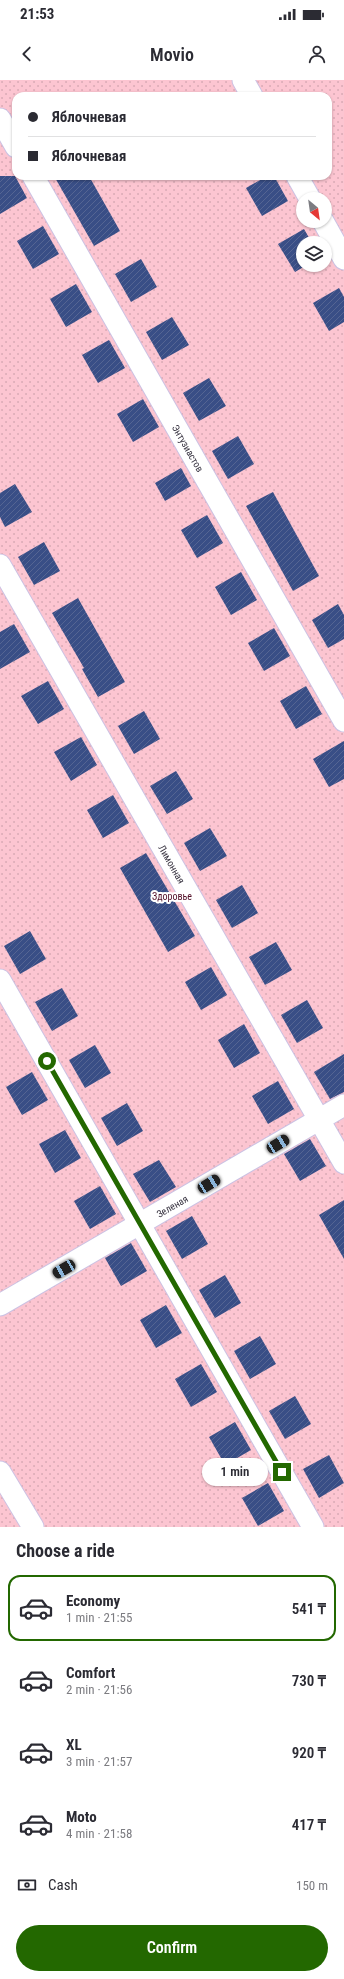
<!DOCTYPE html>
<meta charset="utf-8">
<style>
:root{--surface:#fff;--page:#f7f7f7;--text:#2b2b33;--muted:#7c7c81;--line:#e1e1e2;--accent:#236800}
body{margin:0;font-family:"Roboto Condensed",sans-serif;background:var(--page);color:var(--text);height:100vh;display:flex;flex-direction:column;font-size:15px;white-space:nowrap}
*{box-sizing:border-box;margin:0}
p{font-size:13px;color:var(--muted)}
.icon{flex:none;width:22px;height:22px;fill:none;stroke:currentColor;stroke-width:2;stroke-linecap:round;stroke-linejoin:round}
.map{position:relative;height:1447px;overflow:hidden}
.drawer{display:flex;flex-direction:column;background:var(--surface);flex:1}
.drawer>*{flex:none}
.banner{position:absolute;left:12px;top:12px;width:320px;height:88px;border-radius:12px;box-shadow:0 1px 3px #0004;display:grid;align-content:center;height:88px;padding:0 16px;background:var(--surface)}
.needle{width:26px;rotate:151deg}
.fabs{position:absolute;left:296px;top:112px;display:grid;gap:8px}
.fabs a{display:grid;place-items:center;width:36px;height:36px;border-radius:50%;background:var(--surface);box-shadow:0 1px 3px #0004;font-size:20px}
.end{position:absolute;width:18px;height:18px;margin:-9px;border:5px solid #236800;background:#fff;box-shadow:0 0 0 2px #fff}
.from{border-radius:50%}
.bubble{position:absolute;height:28px;border-radius:14px;background:var(--surface);box-shadow:0 1px 3px #0004;font-size:13px;font-weight:600;line-height:28px;text-align:center}
.car{position:absolute;width:12px;height:24px;margin:-12px -6px;border-radius:5px;box-shadow:0 0 3px 1px #0007;background:linear-gradient(#222 24%,#8ab4d8 0 40%,#222 0 76%,#8ab4d8 0 86%,#222 0)}
.banner b{display:flex;align-items:center;gap:14px;height:38px;font-size:15px}
.banner b+b{border-top:1px solid var(--line)}
.banner i{width:10px;height:10px;background:var(--text)}
ul{padding:0;list-style:none}
li{display:flex;align-items:center;gap:12px;height:66px;margin:0 8px 6px;padding:0 8px;border:2px solid transparent;border-radius:12px}
li div{flex:1}
li b{display:block;font-size:15px}
li em{font-style:normal;font-weight:600}
li.active{border-color:var(--accent)}
li>.icon{width:36px;height:36px;stroke-width:1.5}
h2{padding:0 16px;font-size:18px;line-height:48px}
.pay{display:flex;align-items:center;gap:10px;height:44px;padding:0 16px;font-size:15px}
.pay p{margin-inline-start:auto}
.primary-button{display:flex;gap:8px;margin-top:auto;padding:8px 16px}
.primary-button a{flex:1;height:46px;border-radius:24px;background:var(--accent);color:#fff;font-size:16px;font-weight:600;line-height:46px;text-align:center}
.status{display:flex;justify-content:space-between;align-items:center;height:28px;padding:0 20px;background:var(--surface);direction:ltr}
.status svg{height:11px;fill:currentColor}
header{display:flex;justify-content:space-between;align-items:center;height:52px;padding:0 16px;background:var(--surface);font-size:18px;font-weight:600}
.map>svg:first-child{display:block}
.grass{fill:url(#grass-dots);fill-rule:evenodd}
.building{fill:url(#building-hatch)}
.lines{fill:none;stroke-linecap:round;stroke-linejoin:round}
.street-casing{stroke:#ccc2e3;stroke-width:23}
.street{stroke:#fff;stroke-width:21}
.route{stroke:#236800;stroke-width:5}
.labels{text-anchor:middle;stroke-width:4;stroke-linejoin:round;paint-order:stroke}
.street-label{font-size:10px;fill:#393542;stroke:#fff}
.park-label{font-size:10px;fill:#530f28;stroke:#fff}
</style>
<div class="status"><b>21:53</b><svg viewBox="0 0 49 12"><path d="M0 12V9h3v3zM5 12V6h3v6zM10 12V3h3v9zM15 12V0h3v12zM26 1h20v11H26zM47 4h2v5h-2z"/></svg></div>
<header><svg class="icon" aria-label="back" viewBox="0 0 24 24"><path d="M15 5l-7 7 7 7"/></svg>Movio<svg class="icon" aria-label="person" viewBox="0 0 24 24"><circle cx="12" cy="8" r="4"/><path d="M4 21q1-7 8-7t8 7"/></svg></header>
<div class="map">
<svg width="344" height="1447" viewBox="0 0 344 1447">
<defs>
<pattern id="grass-dots" width="8" height="8" patternUnits="userSpaceOnUse"><rect width="8" height="8" fill="#fcc5d1"/><path d="M2 2h.1M6 6h.1" fill="none" stroke="#d9aab5" stroke-width="1.8" stroke-linecap="round"/></pattern>
<pattern id="building-hatch" width="6" height="6" patternUnits="userSpaceOnUse"><rect width="6" height="6" fill="#394e86"/><path d="M-1 1l2-2M0 6l6-6M5 7l2-2" fill="none" stroke="#556593"/></pattern>
</defs>
<rect width="100%" height="100%" fill="#f3effd"/>
<path class="grass" d="M 0,0 L 344,0 L 344,1447 L 0,1447 ZM 16,16 L 328,16 L 328,96 L 16,96 ZM 303,119 L 325,119 L 325,141 L 303,141 ZM 303,163 L 325,163 L 325,185 L 303,185 Z"/>
<g class="building">
<path d="M 0,96 L 15,96 L 27,118 L 0,134 Z"/>
<path d="M 54,96 L 89,96 L 120,151 L 94,166 Z"/>
<path d="M 267,96 L 274,96 L 288,121 L 262,136 L 246,108 Z"/>
<path d="M 43,146 L 59,174 L 33,189 L 17,161 Z"/>
<path d="M 304,149 L 312,163 L 303,163 L 303,185 L 307,185 L 295,192 L 278,164 Z"/>
<path d="M 141,179 L 157,207 L 131,222 L 115,194 Z"/>
<path d="M 76,204 L 92,232 L 66,247 L 50,219 Z"/>
<path d="M 339,208 L 344,217 L 344,242 L 329,251 L 313,223 Z"/>
<path d="M 172,237 L 189,265 L 162,280 L 146,252 Z"/>
<path d="M 109,260 L 125,288 L 98,303 L 82,275 Z"/>
<path d="M 209,298 L 226,326 L 199,341 L 183,313 Z"/>
<path d="M 143,319 L 159,347 L 133,362 L 117,334 Z"/>
<path d="M 238,356 L 254,384 L 228,399 L 212,371 Z"/>
<path d="M 181,388 L 191,406 L 165,421 L 155,403 Z"/>
<path d="M 15,404 L 32,432 L 5,447 L 0,437 L 0,413 Z"/>
<path d="M 273,412 L 319,496 L 293,511 L 246,426 Z"/>
<path d="M 207,435 L 223,463 L 197,478 L 181,450 Z"/>
<path d="M 44,462 L 60,491 L 34,505 L 18,477 Z"/>
<path d="M 241,492 L 257,520 L 231,535 L 215,507 Z"/>
<path d="M 78,518 L 125,602 L 98,617 L 82,589 L 84,588 L 52,533 Z"/>
<path d="M 338,524 L 344,535 L 344,559 L 328,568 L 312,540 Z"/>
<path d="M 14,544 L 30,572 L 0,589 L 0,552 Z"/>
<path d="M 274,548 L 290,576 L 264,591 L 248,563 Z"/>
<path d="M 48,601 L 64,629 L 38,644 L 21,616 Z"/>
<path d="M 306,606 L 322,634 L 296,649 L 280,621 Z"/>
<path d="M 144,631 L 160,659 L 134,674 L 118,646 Z"/>
<path d="M 81,657 L 97,685 L 71,701 L 54,672 Z"/>
<path d="M 344,661 L 344,699 L 329,707 L 313,679 Z"/>
<path d="M 176,691 L 193,719 L 167,734 L 150,706 Z"/>
<path d="M 113,715 L 129,743 L 103,758 L 87,730 Z"/>
<path d="M 210,748 L 227,776 L 200,791 L 184,763 Z"/>
<path d="M 146,773 L 195,856 L 168,872 L 120,788 Z"/>
<path d="M 242,805 L 258,833 L 232,848 L 216,820 Z"/>
<path d="M 30,851 L 46,879 L 20,894 L 4,866 Z"/>
<path d="M 276,862 L 292,890 L 265,905 L 249,877 Z"/>
<path d="M 211,887 L 227,915 L 201,930 L 185,902 Z"/>
<path d="M 62,908 L 78,936 L 52,951 L 35,922 Z"/>
<path d="M 307,920 L 323,948 L 297,963 L 281,935 Z"/>
<path d="M 244,944 L 260,973 L 234,988 L 218,960 Z"/>
<path d="M 95,965 L 111,993 L 85,1008 L 69,980 Z"/>
<path d="M 344,974 L 344,1012 L 330,1019 L 314,992 Z"/>
<path d="M 32,992 L 48,1020 L 22,1035 L 6,1007 Z"/>
<path d="M 278,1001 L 294,1029 L 268,1044 L 252,1016 Z"/>
<path d="M 127,1023 L 143,1051 L 117,1066 L 101,1038 Z"/>
<path d="M 65,1050 L 81,1078 L 55,1093 L 39,1064 Z"/>
<path d="M 310,1059 L 326,1086 L 300,1101 L 284,1074 Z"/>
<path d="M 159,1080 L 176,1107 L 150,1122 L 133,1094 Z"/>
<path d="M 100,1106 L 116,1134 L 90,1149 L 74,1121 Z"/>
<path d="M 344,1120 L 344,1179 L 319,1135 Z"/>
<path d="M 192,1136 L 208,1164 L 182,1179 L 166,1151 Z"/>
<path d="M 131,1163 L 147,1191 L 121,1206 L 105,1178 Z"/>
<path d="M 225,1195 L 241,1223 L 215,1238 L 199,1210 Z"/>
<path d="M 166,1225 L 182,1253 L 156,1268 L 140,1240 Z"/>
<path d="M 260,1256 L 276,1284 L 250,1299 L 234,1271 Z"/>
<path d="M 201,1284 L 217,1312 L 191,1327 L 175,1299 Z"/>
<path d="M 295,1316 L 311,1344 L 285,1359 L 269,1331 Z"/>
<path d="M 235,1342 L 251,1370 L 225,1385 L 209,1357 Z"/>
<path d="M 329,1375 L 344,1403 L 319,1418 L 303,1389 Z"/>
<path d="M 268,1403 L 284,1431 L 258,1446 L 242,1418 Z"/>
</g>
<g class="lines">
<defs>
<g id="street">
<path d="M 243,0 L 252,16"/>
<path d="M 0,39 L 16,67"/>
<path d="M 33,96 L 344,641"/>
<path d="M 297,96 L 310,119"/>
<path d="M 323,141 L 344,179"/>
<path d="M 0,485 L 344,1083"/>
<path d="M 0,900 L 313,1447"/>
<path d="M 0,1225 L 344,1025"/>
<path d="M 0,1392 L 33,1447"/>
</g>
</defs>
<use href="#street" class="street-casing"/>
<use href="#street" class="street"/>
</g>
<g class="lines">
<path class="route" d="M 47,981 L 282,1392"/>
</g>
<g class="labels">
<g class="street-label">
<text transform="translate(188 368) rotate(60)" y="4">Энтузиастов</text>
<text transform="translate(172 784) rotate(60)" y="4">Лимонная</text>
<text transform="translate(172 1126) rotate(-30)" y="4">Зеленая</text>
</g>
<g class="park-label">
<text x="172" y="820">Здоровье</text>
</g>
</g>
</svg>
<div class="fabs">
<a><svg class="needle" viewBox="-14 -14 28 28"><path d="M0-13l5 13h-10z" fill="#e53935"/><path d="M0 13l5-13h-10z" fill="#7c7c81"/></svg></a>
<a><svg class="icon" aria-label="layers" viewBox="0 0 24 24"><path d="M12 4l9 5-9 5-9-5zM3 14l9 5 9-5"/></svg></a>
</div>
<i class="end from" style="left:47px;top:981px"></i>
<i class="end" style="left:282px;top:1392px"></i>
<div class="bubble" style="left:202px;top:1378px;width:66px">1 min</div>
<i class="car" style="left:278px;top:1064px;rotate:59deg"></i>
<i class="car" style="left:209px;top:1104px;rotate:59deg"></i>
<i class="car" style="left:64px;top:1189px;rotate:240deg"></i>
<div class="banner">
<b><i class="from"></i>Яблочневая</b>
<b><i></i>Яблочневая</b>
</div>
</div>
<section class="drawer">
<h2>Choose a ride</h2>
<ul>
<li class="active"><svg class="icon" aria-label="car" viewBox="0 0 24 24"><path d="M5 17H2v-5l4-1 3-4h7l3 4 3 1v5h-3M9 17h6M6 11h13"/><circle cx="7" cy="17" r="2"/><circle cx="17" cy="17" r="2"/></svg><div><b>Economy</b><p>1 min · 21:55</p></div><em>541 ₸</em></li>
<li><svg class="icon" aria-label="car" viewBox="0 0 24 24"><path d="M5 17H2v-5l4-1 3-4h7l3 4 3 1v5h-3M9 17h6M6 11h13"/><circle cx="7" cy="17" r="2"/><circle cx="17" cy="17" r="2"/></svg><div><b>Comfort</b><p>2 min · 21:56</p></div><em>730 ₸</em></li>
<li><svg class="icon" aria-label="car" viewBox="0 0 24 24"><path d="M5 17H2v-5l4-1 3-4h7l3 4 3 1v5h-3M9 17h6M6 11h13"/><circle cx="7" cy="17" r="2"/><circle cx="17" cy="17" r="2"/></svg><div><b>XL</b><p>3 min · 21:57</p></div><em>920 ₸</em></li>
<li><svg class="icon" aria-label="car" viewBox="0 0 24 24"><path d="M5 17H2v-5l4-1 3-4h7l3 4 3 1v5h-3M9 17h6M6 11h13"/><circle cx="7" cy="17" r="2"/><circle cx="17" cy="17" r="2"/></svg><div><b>Moto</b><p>4 min · 21:58</p></div><em>417 ₸</em></li>
</ul>
<div class="pay"><svg class="icon" aria-label="cash" viewBox="0 0 24 24"><path d="M3 7h18v10H3z"/><circle cx="12" cy="12" r="2"/></svg>Cash<p>150 m</p></div>
<div class="primary-button"><a>Confirm</a></div>
</section>
